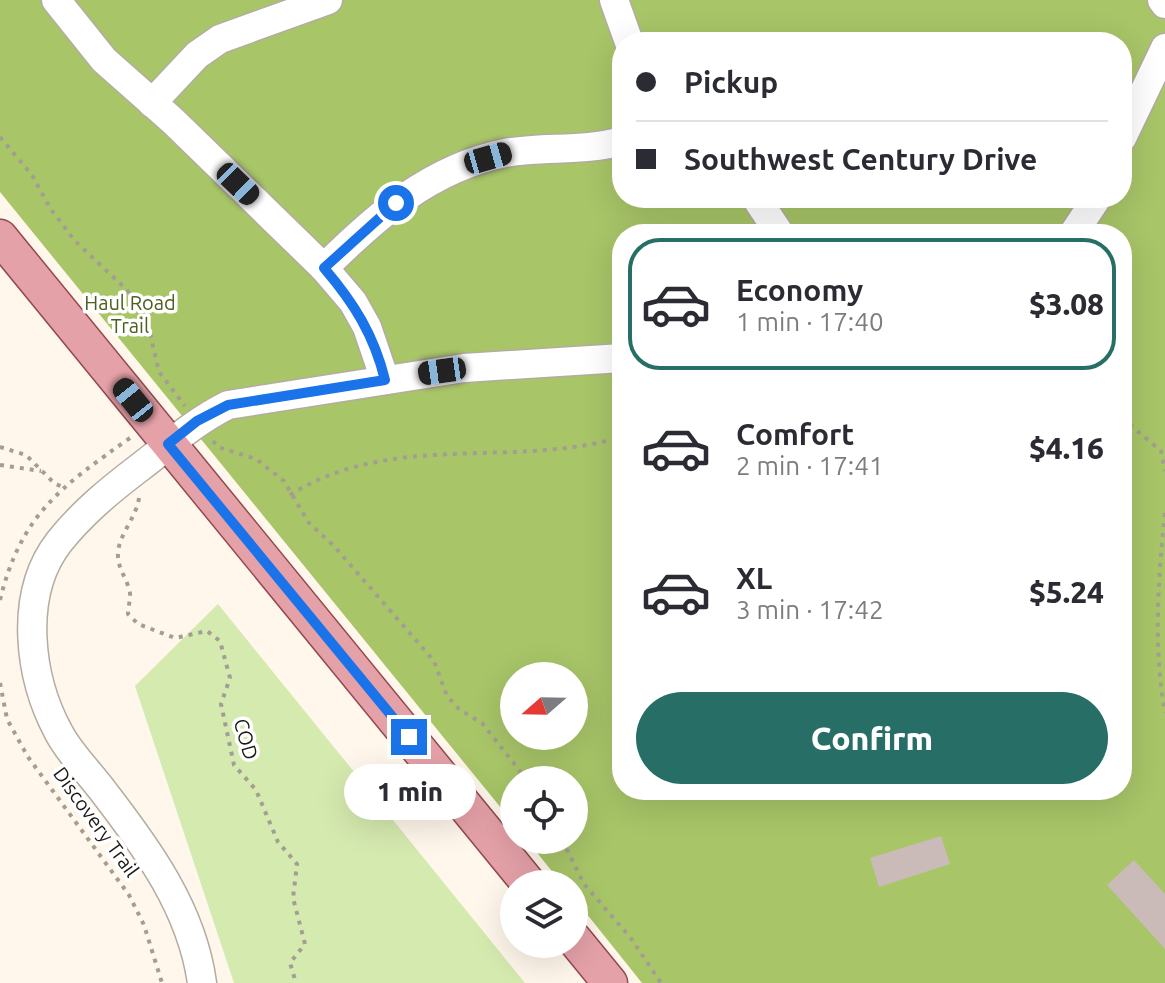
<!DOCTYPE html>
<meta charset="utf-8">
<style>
:root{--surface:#fff;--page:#f7f7f7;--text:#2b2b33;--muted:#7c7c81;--line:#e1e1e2;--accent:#266e66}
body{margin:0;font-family:Ubuntu,sans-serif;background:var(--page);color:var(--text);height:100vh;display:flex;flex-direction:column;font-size:30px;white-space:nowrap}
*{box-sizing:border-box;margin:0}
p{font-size:26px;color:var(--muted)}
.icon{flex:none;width:44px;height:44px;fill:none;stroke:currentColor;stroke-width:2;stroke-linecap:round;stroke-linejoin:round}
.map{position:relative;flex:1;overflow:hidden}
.panel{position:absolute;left:612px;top:224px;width:520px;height:576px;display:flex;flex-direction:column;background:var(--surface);border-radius:32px;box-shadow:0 8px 32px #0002}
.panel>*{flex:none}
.hud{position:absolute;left:612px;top:32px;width:520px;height:176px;border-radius:32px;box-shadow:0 8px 32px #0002;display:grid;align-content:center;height:176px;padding:0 24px;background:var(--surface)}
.needle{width:52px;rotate:250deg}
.controls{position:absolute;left:500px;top:662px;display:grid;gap:16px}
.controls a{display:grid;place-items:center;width:88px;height:88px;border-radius:50%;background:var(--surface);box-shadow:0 8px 32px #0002;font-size:40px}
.end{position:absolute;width:36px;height:36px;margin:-18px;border:10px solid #1a73e8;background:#fff;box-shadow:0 0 0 4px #fff}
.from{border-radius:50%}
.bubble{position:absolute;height:56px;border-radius:28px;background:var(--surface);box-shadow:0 8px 32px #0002;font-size:26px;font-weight:800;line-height:56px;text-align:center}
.car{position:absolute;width:24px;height:48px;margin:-24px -12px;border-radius:10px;box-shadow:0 0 6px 2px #0007;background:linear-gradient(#222 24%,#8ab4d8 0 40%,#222 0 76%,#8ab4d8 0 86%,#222 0)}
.hud b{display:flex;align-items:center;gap:28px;height:76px;font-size:30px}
.hud b+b{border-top:2px solid var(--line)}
.hud i{width:20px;height:20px;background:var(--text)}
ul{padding:14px 0 0;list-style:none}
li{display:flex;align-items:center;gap:24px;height:132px;margin:0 16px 12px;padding:0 8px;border:4px solid transparent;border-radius:32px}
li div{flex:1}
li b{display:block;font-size:30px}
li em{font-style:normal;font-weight:800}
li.current{border-color:var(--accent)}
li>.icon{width:72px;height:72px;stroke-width:1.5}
.action{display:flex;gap:16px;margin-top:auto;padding:16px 24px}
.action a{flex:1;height:92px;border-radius:48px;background:var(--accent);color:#fff;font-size:32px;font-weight:800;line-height:92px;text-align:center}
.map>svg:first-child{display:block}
.green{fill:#d5eaaf}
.forest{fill:#a8c568;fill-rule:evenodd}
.building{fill:#cabbb9}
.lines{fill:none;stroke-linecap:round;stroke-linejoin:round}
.minor-casing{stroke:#b3aca1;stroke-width:31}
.major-casing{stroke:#93494e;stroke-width:37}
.path{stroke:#a39d94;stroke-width:4;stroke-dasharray:4 6;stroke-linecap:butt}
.minor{stroke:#fff;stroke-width:28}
.major{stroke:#e5a1a8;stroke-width:34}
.route{stroke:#1a73e8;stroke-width:10}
.labels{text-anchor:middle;stroke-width:7;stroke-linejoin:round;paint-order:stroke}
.park-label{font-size:20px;fill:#4d5f1f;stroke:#fff}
.street-label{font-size:20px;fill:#1b1814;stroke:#fff}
</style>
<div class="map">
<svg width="1165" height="983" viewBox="0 0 1165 983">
<rect width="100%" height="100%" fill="#fff7eb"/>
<path class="green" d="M 218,604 L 525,983 L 234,983 L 135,686 Z"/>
<path class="forest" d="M 0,0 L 1165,0 L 1165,983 L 642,983 L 574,898 L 574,884 L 562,884 L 527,840 L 574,840 L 574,780 L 514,780 L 514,824 L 0,192 ZM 622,42 L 1122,42 L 1122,198 L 622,198 ZM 622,234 L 1122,234 L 1122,790 L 622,790 ZM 514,676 L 574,676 L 574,736 L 514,736 Z"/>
<g class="building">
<path d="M 941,836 L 950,864 L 879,887 L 870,858 Z"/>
<path d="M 1134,860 L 1165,894 L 1165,949 L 1107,885 Z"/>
</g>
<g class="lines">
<defs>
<g id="minor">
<path d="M 56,0 L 104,60 L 173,121 L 324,268 L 353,302 L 367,327 L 385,380"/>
<path d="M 614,0 L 629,42"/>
<path d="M 1162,0 L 1165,4"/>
<path d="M 152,103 L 197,55 L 220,39 L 328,0"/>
<path d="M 1122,138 L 1165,48"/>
<path d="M 756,198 L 780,234"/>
<path d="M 1073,234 L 1097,198"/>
<path d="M 324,268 C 376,216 431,168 505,153 C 544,146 584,152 622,141"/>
<path d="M 202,983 C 192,909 147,848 103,791 C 89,772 70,754 59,733 C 29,678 18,595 59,542 C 82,513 110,490 139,468 C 169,445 194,422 228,405 L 464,368 L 622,358"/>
</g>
<g id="major">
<path d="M 0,237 L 529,884"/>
<path d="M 574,939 L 610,983"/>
</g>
</defs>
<use href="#minor" class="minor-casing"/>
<use href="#major" class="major-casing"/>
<g class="path">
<path d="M 0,137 L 32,175 L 50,208 L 75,241 L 127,290 L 148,325 L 159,372 L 185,406"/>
<path d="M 1122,418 L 1161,451 L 1165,471"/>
<path d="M 213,441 L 218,447 L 256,459 L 284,481 L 309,523 L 334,546 L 434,661 L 447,696 L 460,710 L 482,723 L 527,780"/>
<path d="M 0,447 L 26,455 L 55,484 L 64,487"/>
<path d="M 0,465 L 41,471"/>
<path d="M 290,495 C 391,431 512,469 622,437"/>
<path d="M 139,498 C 136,518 120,533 118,552 C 117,567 125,575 129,589 C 132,597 128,605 128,614 L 138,624 L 175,638 L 207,631 L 220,641 L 230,678 L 221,704 L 234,765 L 256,790 L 278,842 L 297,864 L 293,898 L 305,944 L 290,963 L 296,983"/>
<path d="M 1165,513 C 1158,581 1153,646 1165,713"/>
<path d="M 0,600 C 21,514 62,486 130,438"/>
<path d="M 0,683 L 7,719 L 28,757 L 129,895 L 144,925 L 162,983"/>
<path d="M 562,840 L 584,884 L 630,937 L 661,983"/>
</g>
<use href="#minor" class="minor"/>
<use href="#major" class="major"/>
</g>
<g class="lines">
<path class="route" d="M 396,203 L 324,268 C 354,303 374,335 385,380 L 228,405 L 197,421 L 168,444 L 409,737"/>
</g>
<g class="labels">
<g class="park-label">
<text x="130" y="310">Haul Road<tspan x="130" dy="23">Trail</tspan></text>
</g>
<g class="street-label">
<text transform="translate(246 739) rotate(74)" y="7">COD</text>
<text transform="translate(96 822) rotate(54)" y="7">Discovery Trail</text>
</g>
</g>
</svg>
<div class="controls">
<a><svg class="needle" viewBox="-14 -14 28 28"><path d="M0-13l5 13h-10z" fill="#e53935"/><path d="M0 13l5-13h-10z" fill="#7c7c81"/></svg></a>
<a><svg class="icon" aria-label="locate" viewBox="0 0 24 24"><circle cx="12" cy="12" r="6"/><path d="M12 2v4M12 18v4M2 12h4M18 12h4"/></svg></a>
<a><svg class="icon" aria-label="layers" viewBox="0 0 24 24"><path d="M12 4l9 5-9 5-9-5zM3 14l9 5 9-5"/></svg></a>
</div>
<i class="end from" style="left:396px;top:203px"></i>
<i class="end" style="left:409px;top:737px"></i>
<div class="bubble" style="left:344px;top:764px;width:132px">1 min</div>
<i class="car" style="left:488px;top:158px;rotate:74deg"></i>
<i class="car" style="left:238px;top:184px;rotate:134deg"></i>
<i class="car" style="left:442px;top:371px;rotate:262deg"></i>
<i class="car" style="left:133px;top:400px;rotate:321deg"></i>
<div class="hud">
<b><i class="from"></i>Pickup</b>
<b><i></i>Southwest Century Drive</b>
</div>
<section class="panel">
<ul>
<li class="current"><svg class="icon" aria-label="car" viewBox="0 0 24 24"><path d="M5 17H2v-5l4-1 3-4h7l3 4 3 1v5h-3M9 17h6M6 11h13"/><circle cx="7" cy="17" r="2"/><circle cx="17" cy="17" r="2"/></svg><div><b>Economy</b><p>1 min · 17:40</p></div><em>$3.08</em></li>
<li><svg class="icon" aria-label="car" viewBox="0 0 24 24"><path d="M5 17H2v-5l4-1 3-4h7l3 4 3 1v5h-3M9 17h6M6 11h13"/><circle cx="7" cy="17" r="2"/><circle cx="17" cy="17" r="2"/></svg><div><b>Comfort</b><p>2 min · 17:41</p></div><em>$4.16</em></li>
<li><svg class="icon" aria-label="car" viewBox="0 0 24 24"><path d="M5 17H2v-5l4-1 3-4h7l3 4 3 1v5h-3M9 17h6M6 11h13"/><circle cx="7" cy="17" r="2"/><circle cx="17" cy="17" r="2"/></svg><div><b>XL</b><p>3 min · 17:42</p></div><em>$5.24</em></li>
</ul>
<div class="action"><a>Confirm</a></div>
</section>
</div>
